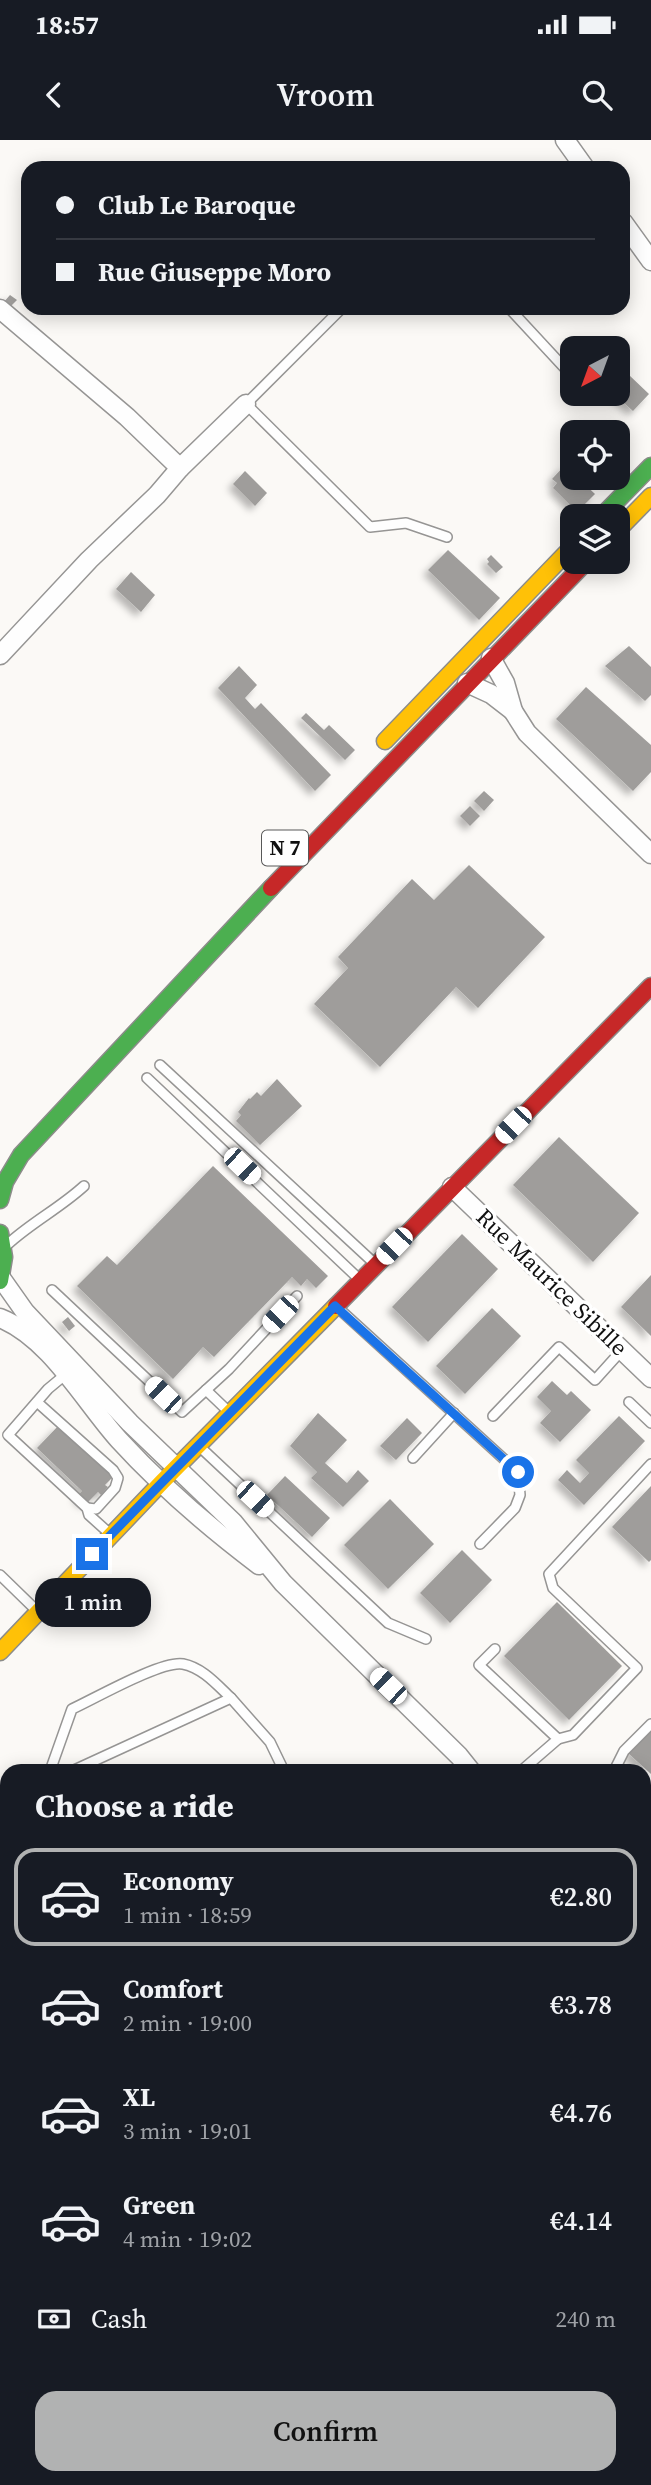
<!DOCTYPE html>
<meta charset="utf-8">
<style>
:root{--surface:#171b24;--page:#20242c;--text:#f1f3f6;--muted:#9ea1a6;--line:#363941;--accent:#b1b2b2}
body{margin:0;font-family:"Source Serif 4",serif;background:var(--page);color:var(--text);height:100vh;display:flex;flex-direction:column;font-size:26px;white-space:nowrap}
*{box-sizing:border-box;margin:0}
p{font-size:23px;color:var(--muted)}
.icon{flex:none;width:38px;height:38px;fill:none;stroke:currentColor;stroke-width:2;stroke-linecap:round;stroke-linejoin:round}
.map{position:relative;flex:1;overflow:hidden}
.drawer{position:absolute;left:0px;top:1624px;width:651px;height:721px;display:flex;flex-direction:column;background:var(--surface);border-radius:21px 21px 0 0;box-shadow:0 4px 18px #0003}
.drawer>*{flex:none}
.hud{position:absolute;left:21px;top:21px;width:609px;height:154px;border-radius:21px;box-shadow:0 4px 18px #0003;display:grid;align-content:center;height:154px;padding:0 35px;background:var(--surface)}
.needle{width:46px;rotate:221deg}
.fabs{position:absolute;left:560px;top:196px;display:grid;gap:14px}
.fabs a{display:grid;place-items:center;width:70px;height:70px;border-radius:14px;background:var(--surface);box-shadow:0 4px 18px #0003;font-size:35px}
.end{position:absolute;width:32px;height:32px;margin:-16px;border:9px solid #1a73e8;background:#fff;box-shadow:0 0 0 4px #fff}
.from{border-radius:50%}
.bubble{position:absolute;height:49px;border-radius:21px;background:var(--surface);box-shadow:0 4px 18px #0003;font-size:23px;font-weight:600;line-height:49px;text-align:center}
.car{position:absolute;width:21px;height:42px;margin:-21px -10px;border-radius:9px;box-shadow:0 0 5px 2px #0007;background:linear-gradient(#fff 24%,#345 0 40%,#fff 0 76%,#345 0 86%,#fff 0)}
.hud b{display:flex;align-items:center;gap:24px;height:66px;font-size:26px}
.hud b+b{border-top:2px solid var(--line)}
.hud i{width:18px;height:18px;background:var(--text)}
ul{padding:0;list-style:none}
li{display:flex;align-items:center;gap:21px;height:98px;margin:0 14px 10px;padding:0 21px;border:4px solid transparent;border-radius:21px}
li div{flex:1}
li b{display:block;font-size:26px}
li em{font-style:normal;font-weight:600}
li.on{border-color:var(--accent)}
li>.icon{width:63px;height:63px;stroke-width:1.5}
h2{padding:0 35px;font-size:32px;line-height:84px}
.pay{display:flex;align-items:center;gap:18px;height:77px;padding:0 35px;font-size:26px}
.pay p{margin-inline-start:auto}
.action{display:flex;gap:14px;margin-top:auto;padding:14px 35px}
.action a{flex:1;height:80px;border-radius:21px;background:var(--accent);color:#111;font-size:28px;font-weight:600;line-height:80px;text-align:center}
.status{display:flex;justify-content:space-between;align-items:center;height:49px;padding:0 35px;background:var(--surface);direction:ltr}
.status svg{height:19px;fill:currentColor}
header{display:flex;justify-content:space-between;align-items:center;height:91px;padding:0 35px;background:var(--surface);font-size:32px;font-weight:600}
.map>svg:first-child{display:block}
.building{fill:#9f9d9b;filter:url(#shadow)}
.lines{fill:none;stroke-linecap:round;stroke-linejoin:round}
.lane-casing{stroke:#969594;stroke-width:12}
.street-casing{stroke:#969594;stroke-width:21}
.fast-casing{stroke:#8c8c8a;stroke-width:19}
.slow-casing{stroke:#8c8c8a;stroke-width:19}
.jam-casing{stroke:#8c8c8a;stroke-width:19}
.lane{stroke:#fefefe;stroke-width:9}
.street{stroke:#fefefe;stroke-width:18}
.fast{stroke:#4caf50;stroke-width:16}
.slow{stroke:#ffc107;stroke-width:16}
.jam{stroke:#c62828;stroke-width:16}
.route{stroke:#1a73e8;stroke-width:9}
.labels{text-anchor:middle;stroke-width:7;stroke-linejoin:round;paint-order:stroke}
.shield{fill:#fff;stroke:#585858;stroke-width:2}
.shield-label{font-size:21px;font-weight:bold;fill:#101010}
.street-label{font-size:23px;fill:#101010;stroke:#fff}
</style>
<div class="status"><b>18:57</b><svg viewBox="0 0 49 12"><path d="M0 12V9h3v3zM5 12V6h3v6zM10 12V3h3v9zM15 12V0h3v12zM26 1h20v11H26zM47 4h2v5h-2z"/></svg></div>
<header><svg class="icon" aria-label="back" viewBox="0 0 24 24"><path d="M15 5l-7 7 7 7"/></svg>Vroom<svg class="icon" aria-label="search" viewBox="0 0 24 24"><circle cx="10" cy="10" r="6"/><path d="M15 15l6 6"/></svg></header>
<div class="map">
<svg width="651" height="2345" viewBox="0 0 651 2345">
<defs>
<filter id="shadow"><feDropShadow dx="-5" dy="5" stdDeviation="3.5" flood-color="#0004"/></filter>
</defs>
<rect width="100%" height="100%" fill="#fbf9f6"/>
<g class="building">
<path d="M 10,155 L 17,160 L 9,168 L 3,163 Z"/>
<path d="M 629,235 L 649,254 L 633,271 L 614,254 L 618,254 L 618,247 Z"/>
<path d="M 565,325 L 572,332 L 572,338 L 578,338 L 595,354 L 577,372 L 553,348 L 557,343 L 552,339 Z"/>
<path d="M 245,331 L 267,353 L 255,366 L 233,344 Z"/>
<path d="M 448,410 L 500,458 L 479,480 L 428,430 Z"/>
<path d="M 491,415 L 503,427 L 496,433 L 487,424 L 489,422 L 487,419 Z"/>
<path d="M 131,432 L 155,455 L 141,472 L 116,449 Z"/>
<path d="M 629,506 L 651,527 L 651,555 L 645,561 L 605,526 Z"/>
<path d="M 239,526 L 257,545 L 245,558 L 255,569 L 261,563 L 331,635 L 315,651 L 218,548 Z"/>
<path d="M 586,547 L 651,605 L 651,632 L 633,651 L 556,579 Z"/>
<path d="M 306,573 L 324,590 L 329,585 L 355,610 L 345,620 L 301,578 Z"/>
<path d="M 484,651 L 494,660 L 484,671 L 474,661 Z"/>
<path d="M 470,666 L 480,676 L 470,686 L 460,676 Z"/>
<path d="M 469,725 L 545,797 L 478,868 L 456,847 L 380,927 L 314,864 L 348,828 L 338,817 L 412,739 L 434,760 Z"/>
<path d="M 277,939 L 302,966 L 260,1005 L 236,981 L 241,975 L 238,972 L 249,958 L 250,959 L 257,952 L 261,956 Z"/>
<path d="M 559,997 L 639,1073 L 593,1122 L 513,1045 Z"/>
<path d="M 213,1026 L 328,1136 L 316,1148 L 307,1139 L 301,1146 L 292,1137 L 214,1217 L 203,1207 L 173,1239 L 77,1146 L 107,1116 L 117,1125 Z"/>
<path d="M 462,1094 L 498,1129 L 428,1202 L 392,1167 Z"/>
<path d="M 651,1135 L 651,1196 L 621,1167 Z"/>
<path d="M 492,1168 L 521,1196 L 465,1254 L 436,1226 Z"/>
<path d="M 68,1177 L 75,1186 L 69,1191 L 62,1182 Z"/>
<path d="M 552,1241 L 567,1255 L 571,1251 L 591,1270 L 560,1302 L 540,1283 L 551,1271 L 537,1257 Z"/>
<path d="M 318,1273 L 347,1300 L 325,1323 L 347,1343 L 358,1330 L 369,1341 L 343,1367 L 311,1338 L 317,1332 L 290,1306 Z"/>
<path d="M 619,1276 L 645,1301 L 584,1365 L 558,1340 L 567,1330 L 580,1343 L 589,1333 L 576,1320 Z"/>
<path d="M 407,1278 L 422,1293 L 396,1320 L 380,1306 Z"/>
<path d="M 59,1285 L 104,1328 L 106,1326 L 109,1329 L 107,1331 L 113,1337 L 105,1345 L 108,1347 L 101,1355 L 98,1352 L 86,1364 L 77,1356 L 82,1351 L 37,1308 Z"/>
<path d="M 285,1336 L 330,1378 L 312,1397 L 267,1355 Z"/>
<path d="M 651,1346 L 651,1420 L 649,1422 L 612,1387 Z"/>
<path d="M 390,1359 L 434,1404 L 388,1449 L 344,1405 Z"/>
<path d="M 462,1410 L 492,1440 L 450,1483 L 420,1453 Z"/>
<path d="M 557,1462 L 622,1526 L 569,1580 L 504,1516 Z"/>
<path d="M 651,1590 L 651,1634 L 628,1613 Z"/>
<path d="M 651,1656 L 651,1689 L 644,1682 L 644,1664 Z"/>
<path d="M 651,1714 L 651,1757 L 644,1750 L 644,1721 Z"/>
<path d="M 651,1834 L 651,1854 L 644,1838 Z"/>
<path d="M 7,1836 L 7,2173 L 0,2177 L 0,1840 Z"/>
<path d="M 252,2338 L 591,2338 L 594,2345 L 256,2345 Z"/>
</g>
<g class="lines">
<defs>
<g id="lane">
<path d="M 342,168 L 246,264 L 370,387 L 406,383 L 447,397"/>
<path d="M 509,168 L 572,236"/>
<path d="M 160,925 L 374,1123"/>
<path d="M 147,938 L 359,1139"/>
<path d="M 8,1104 C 32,1082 60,1068 84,1046"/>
<path d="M 52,1150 L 182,1272 L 229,1229 L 297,1156"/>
<path d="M 337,1167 L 518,1332 L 520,1355 L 515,1368 L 480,1404"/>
<path d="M 66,1234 L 48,1249 L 8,1295 L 87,1368 L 89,1375 L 109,1393"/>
<path d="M 206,1250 L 230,1273"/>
<path d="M 37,1262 L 113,1330 L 118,1338 L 115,1348 L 96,1369 L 87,1368"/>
<path d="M 629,1262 L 651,1283"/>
<path d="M 493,1276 L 559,1207 L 595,1240 L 622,1210"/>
<path d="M 200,1307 L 388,1483 L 426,1499"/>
<path d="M 413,1318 L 454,1273"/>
<path d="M 0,1435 L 36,1470"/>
<path d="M 495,1509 L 479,1525 L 558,1599 L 521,1631"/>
<path d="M 558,1599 L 573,1595 L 637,1528 L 553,1448 L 549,1434 L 651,1324"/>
<path d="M 50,1631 L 72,1569 C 94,1559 162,1520 183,1524 C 203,1528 217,1545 231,1558"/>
<path d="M 72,1631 L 231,1558 L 270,1602 L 284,1631"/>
<path d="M 614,1631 L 624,1611 L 651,1584"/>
<path d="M 0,1666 L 7,1663"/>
<path d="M 644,1790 L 651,1796"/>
<path d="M 0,2242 L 7,2238"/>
<path d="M 0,2300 L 7,2296"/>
<path d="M 12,2339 L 13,2338"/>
</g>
<g id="street">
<path d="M 565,0 L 585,28"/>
<path d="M 623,82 L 651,121"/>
<path d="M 0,169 L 127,277 L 180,328"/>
<path d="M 0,515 L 89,420 L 157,355 L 180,328 L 246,264"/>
<path d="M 491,518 L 505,543 L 513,571 L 527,593 L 651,714"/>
<path d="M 467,543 L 491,554 L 513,571"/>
<path d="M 452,1047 L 651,1238"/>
<path d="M 1,1138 L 25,1172 L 130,1283 L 233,1382 L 283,1443 L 459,1616 L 471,1631"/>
<path d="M 0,1178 C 50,1198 84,1261 119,1300 C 161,1346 210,1388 259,1425"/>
<path d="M 644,1953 L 651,1970"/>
<path d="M 644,1977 L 651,1991"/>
<path d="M 644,2003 L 651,2016"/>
</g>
<g id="fast">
<path d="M 602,376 L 651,326"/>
<path d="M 0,1060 L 5,1042 L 21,1015 L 271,748"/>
<path d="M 0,1093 L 4,1117 L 0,1141"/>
</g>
<g id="slow">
<path d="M 618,390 L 651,356"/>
<path d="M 385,601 L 572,407"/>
<path d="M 0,1512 L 162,1342 L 336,1166"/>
</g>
<g id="jam">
<path d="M 271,748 L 586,422"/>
<path d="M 336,1166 L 651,846"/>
</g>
</defs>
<use href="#lane" class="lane-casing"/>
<use href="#street" class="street-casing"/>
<use href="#fast" class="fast-casing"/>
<use href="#slow" class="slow-casing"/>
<use href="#jam" class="jam-casing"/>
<use href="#lane" class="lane"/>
<use href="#street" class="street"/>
<use href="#fast" class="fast"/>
<use href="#slow" class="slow"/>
<use href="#jam" class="jam"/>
</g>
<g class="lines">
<path class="route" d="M 92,1414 L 335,1166 L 518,1332"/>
</g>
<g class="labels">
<rect class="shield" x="262" y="690.5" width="46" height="35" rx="5"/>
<g class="shield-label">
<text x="285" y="715">N 7</text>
</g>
<g class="street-label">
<text transform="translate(552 1142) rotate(44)" y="8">Rue Maurice Sibille</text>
</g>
</g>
</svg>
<div class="fabs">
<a><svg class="needle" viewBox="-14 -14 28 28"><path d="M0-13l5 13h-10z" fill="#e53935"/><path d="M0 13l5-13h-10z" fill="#9ea1a6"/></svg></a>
<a><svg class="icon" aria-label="locate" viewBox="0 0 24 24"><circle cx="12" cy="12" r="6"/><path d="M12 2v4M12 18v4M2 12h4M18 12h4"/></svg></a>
<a><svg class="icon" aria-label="layers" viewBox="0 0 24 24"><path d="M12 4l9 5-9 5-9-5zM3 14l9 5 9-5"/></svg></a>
</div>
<i class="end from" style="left:518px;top:1332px"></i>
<i class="end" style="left:92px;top:1414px"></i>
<div class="bubble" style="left:35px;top:1438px;width:116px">1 min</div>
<i class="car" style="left:513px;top:985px;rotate:224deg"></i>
<i class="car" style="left:242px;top:1026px;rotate:134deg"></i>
<i class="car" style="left:394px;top:1106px;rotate:224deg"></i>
<i class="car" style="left:280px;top:1174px;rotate:223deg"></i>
<i class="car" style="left:163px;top:1255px;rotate:314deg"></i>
<i class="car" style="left:255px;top:1359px;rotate:133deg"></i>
<i class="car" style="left:388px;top:1546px;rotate:314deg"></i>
<div class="hud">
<b><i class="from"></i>Club Le Baroque</b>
<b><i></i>Rue Giuseppe Moro</b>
</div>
<section class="drawer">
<h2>Choose a ride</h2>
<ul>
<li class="on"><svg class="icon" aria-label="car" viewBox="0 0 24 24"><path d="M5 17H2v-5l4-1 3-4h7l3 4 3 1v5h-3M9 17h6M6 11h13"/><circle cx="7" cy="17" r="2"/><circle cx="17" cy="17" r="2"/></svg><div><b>Economy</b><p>1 min · 18:59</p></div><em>€2.80</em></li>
<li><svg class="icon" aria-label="car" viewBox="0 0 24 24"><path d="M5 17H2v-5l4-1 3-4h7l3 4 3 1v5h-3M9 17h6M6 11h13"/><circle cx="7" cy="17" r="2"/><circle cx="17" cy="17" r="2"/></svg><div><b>Comfort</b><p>2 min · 19:00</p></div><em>€3.78</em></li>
<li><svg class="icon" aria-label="car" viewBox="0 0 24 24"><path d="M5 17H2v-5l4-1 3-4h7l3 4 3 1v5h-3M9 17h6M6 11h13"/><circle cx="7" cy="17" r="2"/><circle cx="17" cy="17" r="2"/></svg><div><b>XL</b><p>3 min · 19:01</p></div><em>€4.76</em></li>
<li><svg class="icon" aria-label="car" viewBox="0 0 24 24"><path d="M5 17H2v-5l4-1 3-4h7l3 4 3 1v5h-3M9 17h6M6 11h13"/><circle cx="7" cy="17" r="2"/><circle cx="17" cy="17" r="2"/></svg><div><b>Green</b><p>4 min · 19:02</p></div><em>€4.14</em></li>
</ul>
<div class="pay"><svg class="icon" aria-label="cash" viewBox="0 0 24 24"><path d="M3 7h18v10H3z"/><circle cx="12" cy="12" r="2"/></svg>Cash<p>240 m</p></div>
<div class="action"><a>Confirm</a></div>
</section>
</div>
